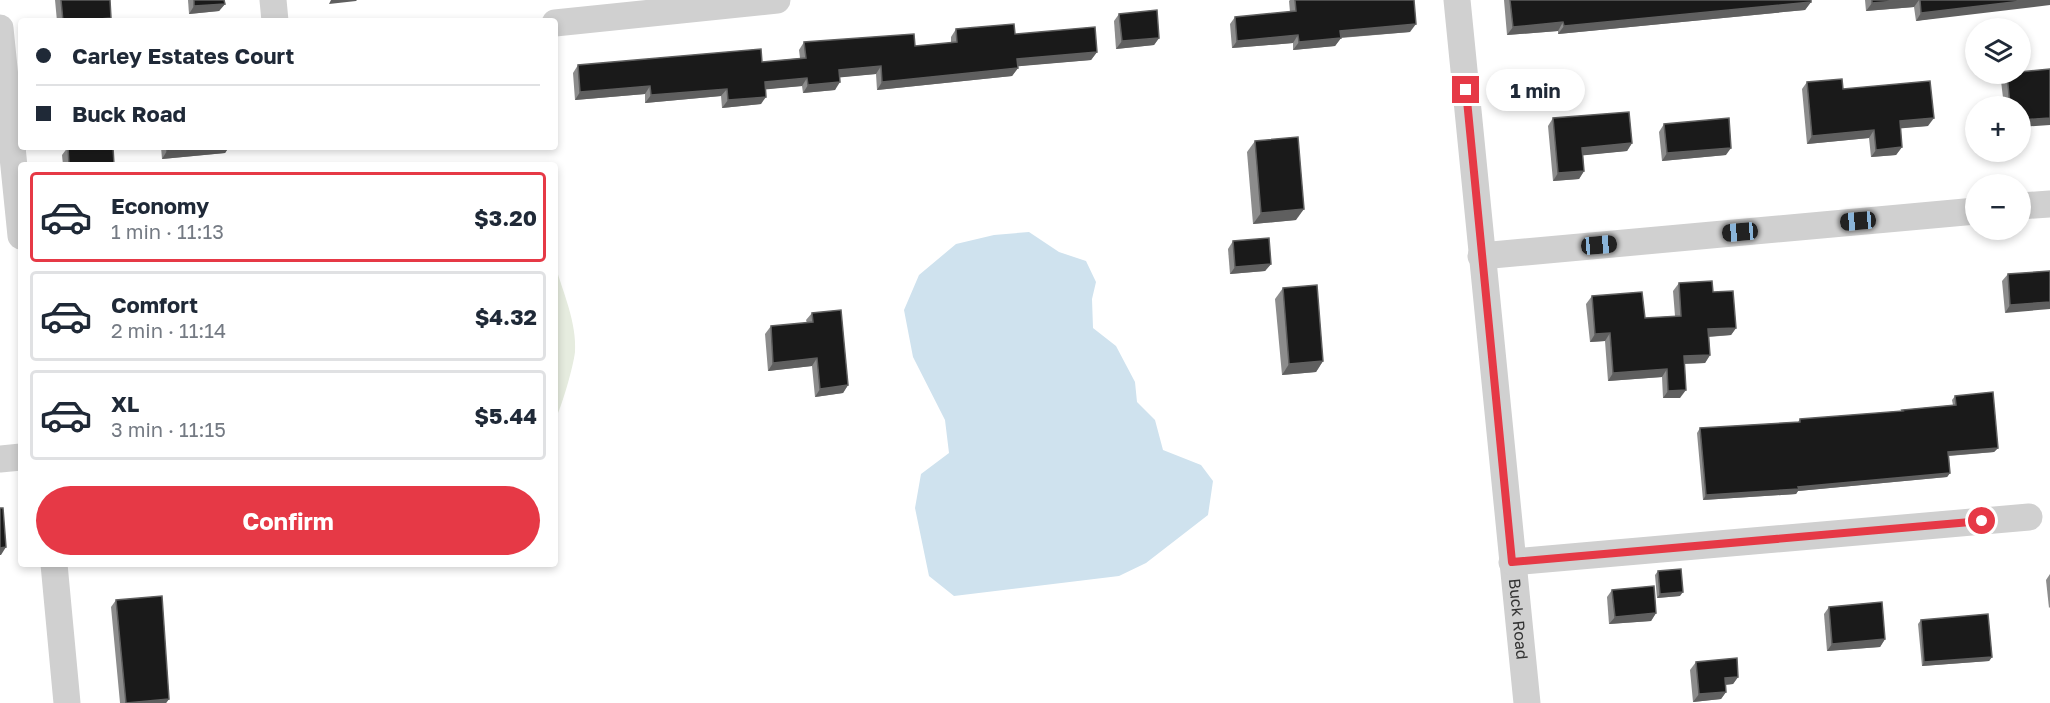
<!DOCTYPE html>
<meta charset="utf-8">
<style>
:root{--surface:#fff;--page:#f6f6f7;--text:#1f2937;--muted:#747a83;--line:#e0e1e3;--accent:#e63946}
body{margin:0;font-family:"Golos Text",sans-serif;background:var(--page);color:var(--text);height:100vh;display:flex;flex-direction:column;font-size:22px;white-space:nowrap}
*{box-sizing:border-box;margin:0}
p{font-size:20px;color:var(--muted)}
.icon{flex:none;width:33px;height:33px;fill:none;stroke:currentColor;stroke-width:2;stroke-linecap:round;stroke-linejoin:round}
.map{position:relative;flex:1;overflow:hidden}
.drawer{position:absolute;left:18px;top:162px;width:540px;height:405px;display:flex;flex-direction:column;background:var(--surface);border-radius:6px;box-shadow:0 3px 9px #0003}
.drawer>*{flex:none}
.guide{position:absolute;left:18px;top:18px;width:540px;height:132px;border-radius:6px;box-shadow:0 3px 9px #0003;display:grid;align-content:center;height:132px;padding:0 18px;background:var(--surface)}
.fabs{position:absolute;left:1965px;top:18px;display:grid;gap:12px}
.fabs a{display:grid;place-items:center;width:66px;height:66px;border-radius:50%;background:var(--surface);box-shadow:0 3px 9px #0003;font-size:30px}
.end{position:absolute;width:27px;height:27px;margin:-14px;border:8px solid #e63946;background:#fff;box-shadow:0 0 0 3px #fff}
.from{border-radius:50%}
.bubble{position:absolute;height:42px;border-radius:21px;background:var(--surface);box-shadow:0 3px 9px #0003;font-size:20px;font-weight:700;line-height:42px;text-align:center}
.car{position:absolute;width:18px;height:36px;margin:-18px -9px;border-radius:8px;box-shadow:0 0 4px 2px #0007;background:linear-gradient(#222 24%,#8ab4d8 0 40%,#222 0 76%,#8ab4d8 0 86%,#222 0)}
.guide b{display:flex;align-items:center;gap:21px;height:57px;font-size:22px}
.guide b+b{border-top:2px solid var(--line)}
.guide i{width:15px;height:15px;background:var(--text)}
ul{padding:10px 0 0;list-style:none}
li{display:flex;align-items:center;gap:18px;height:90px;margin:0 12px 9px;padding:0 6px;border:3px solid var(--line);border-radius:6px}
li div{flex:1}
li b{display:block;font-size:22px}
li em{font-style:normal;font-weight:700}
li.active{border-color:var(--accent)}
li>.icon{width:54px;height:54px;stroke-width:1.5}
.button{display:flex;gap:12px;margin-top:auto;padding:12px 18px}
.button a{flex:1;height:69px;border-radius:36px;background:var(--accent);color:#fff;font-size:24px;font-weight:700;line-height:69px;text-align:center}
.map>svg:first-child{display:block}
.green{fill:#e6ecdf}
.water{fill:#cfe2ee}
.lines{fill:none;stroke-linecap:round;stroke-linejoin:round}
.minor{stroke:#d0d0d0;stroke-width:27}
.wall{fill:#8c8c8c}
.shaded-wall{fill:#5f5f5f}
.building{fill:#1a1a1a;stroke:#5f5f5f;stroke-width:1.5}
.route{stroke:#e63946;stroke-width:8}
.labels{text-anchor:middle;stroke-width:6;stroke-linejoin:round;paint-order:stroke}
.street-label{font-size:16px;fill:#333;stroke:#fff}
</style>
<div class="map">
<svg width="2050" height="703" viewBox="0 0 2050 703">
<rect width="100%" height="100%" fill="#fff"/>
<path class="green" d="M 555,265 C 563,292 577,323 575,352 C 573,368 562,406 555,420 Z"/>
<path class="water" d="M 1029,232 L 1059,252 L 1086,261 L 1096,282 L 1092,299 L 1093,328 L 1116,346 L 1135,382 L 1137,402 L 1155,420 L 1163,450 L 1201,465 L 1213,481 L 1208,515 L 1146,563 L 1119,576 L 954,596 L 929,576 L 915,508 L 921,474 L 949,453 L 945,420 L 913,357 L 904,310 L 919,275 L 956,244 L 994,235 Z"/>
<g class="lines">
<g class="minor">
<path d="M 273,0 L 275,21"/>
<path id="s1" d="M 1457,0 L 1527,703"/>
<path d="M 555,23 L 777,0"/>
<path d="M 0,28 L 21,236"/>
<path d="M 2020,206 L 2050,204"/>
<path d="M 1481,256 L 1976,211"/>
<path d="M 0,459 L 21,457"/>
<path d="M 1512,562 L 2029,517"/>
<path d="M 54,564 L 67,703"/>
</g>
</g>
<g class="wall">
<path d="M 55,0 L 110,0 L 109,21 L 57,21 Z"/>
<path d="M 188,0 L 224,0 L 225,4 L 219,11 L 189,14 Z"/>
<path d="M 1290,0 L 1414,0 L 1410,32 L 1341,38 L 1335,46 L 1293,50 L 1293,43 L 1232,48 L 1230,24 L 1235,17 L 1290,12 L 1289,1 Z"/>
<path d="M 1504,0 L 1811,0 L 1811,2 L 1805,10 L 1558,34 L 1558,31 L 1507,35 Z"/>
<path d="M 1865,0 L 2050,0 L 1916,21 L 1914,7 L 1866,11 Z"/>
<path d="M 1119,14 L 1159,38 L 1154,45 L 1116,49 L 1114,21 Z"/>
<path d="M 956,29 L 1015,34 L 1097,52 L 1091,60 L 1017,66 L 1018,68 L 1012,76 L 877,90 L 876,74 L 840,77 L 835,90 L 803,93 L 802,86 L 765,89 L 761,104 L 722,108 L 721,96 L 645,103 L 645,94 L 575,100 L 573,73 L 578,65 L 762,62 L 800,58 L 799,50 L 804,42 L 915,46 L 951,43 L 951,37 Z"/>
<path d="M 2007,74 L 2020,106 L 2004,106 L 2001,81 Z"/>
<path d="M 1807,82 L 1928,126 L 1900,128 L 1902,147 L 1896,155 L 1871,157 L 1869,138 L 1807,144 L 1802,89 Z"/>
<path d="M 1553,118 L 1632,143 L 1627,151 L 1583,155 L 1584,171 L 1579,179 L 1553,181 L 1548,126 Z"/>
<path d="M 1664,124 L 1726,155 L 1662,161 L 1659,132 Z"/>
<path d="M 1255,141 L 1296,220 L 1253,224 L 1247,152 Z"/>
<path d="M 68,147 L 114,165 L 63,165 L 62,155 Z"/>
<path d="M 161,147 L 229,147 L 225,153 L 162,159 Z"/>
<path d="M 1233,241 L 1271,264 L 1265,271 L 1230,274 L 1228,249 Z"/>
<path d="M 2050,271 L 2005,313 L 2002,281 L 2008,274 Z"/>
<path d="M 1679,283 L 1713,292 L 1736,328 L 1731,335 L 1709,337 L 1710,355 L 1705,363 L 1684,364 L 1680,398 L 1663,398 L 1662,377 L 1608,381 L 1605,341 L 1590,342 L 1586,304 L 1592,296 L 1645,318 L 1675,316 L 1673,291 Z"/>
<path d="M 1283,288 L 1323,361 L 1316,372 L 1282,375 L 1275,299 Z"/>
<path d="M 812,313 L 848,385 L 843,393 L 815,397 L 812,366 L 768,371 L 765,334 L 771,326 L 807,323 L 806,320 Z"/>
<path d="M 1955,396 L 1998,448 L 1994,452 L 1949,456 L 1950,473 L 1947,477 L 1798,491 L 1796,494 L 1703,500 L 1697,433 L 1700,428 L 1798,422 L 1800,419 L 1901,411 L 1902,410 L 1953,405 L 1952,400 Z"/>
<path d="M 1658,571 L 1680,596 L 1657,598 L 1655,575 Z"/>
<path d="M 2050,574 L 2050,607 L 2049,608 L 2046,580 Z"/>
<path d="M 1612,590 L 1656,613 L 1651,621 L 1609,624 L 1607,597 Z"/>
<path d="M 116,600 L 169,699 L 166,703 L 120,703 L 111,607 Z"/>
<path d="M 1829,607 L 1885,639 L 1880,647 L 1827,651 L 1824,614 Z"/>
<path d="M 1921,620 L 1992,657 L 1989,661 L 1922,666 L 1918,624 Z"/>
<path d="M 1696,662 L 1738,677 L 1733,684 L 1726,685 L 1726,692 L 1721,699 L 1693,702 L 1690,670 Z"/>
</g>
<g class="shaded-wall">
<path d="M 331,0 L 357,0 L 356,1 L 329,4 Z"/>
<path d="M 1907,0 L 1919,0 L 1914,7 L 1866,11 L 1872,3 Z"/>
<path d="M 2030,0 L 2050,0 L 2050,5 L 1916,21 L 1921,13 Z"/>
<path d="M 1811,2 L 1805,10 L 1558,34 L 1564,26 Z"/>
<path d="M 225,4 L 219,11 L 189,14 L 194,6 Z"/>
<path d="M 111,18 L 109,21 L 77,21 Z"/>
<path d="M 1563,22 L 1558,31 L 1507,35 L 1513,27 Z"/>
<path d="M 1416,24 L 1410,32 L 1335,38 L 1340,31 Z"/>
<path d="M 1298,35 L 1293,43 L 1232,48 L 1237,41 Z"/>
<path d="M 1159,38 L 1154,45 L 1116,49 L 1122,41 Z"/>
<path d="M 1341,38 L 1335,46 L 1293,50 L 1299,42 Z"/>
<path d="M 1097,52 L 1091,60 L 1011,67 L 1017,59 Z"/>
<path d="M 881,66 L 876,74 L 834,78 L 839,70 Z"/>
<path d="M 1018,68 L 1012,76 L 877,90 L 882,82 Z"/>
<path d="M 807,78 L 802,86 L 759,90 L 765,82 Z"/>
<path d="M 840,82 L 835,90 L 803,93 L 808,85 Z"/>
<path d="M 650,86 L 645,94 L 575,100 L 580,92 Z"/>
<path d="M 727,89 L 721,96 L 645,103 L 651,95 Z"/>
<path d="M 766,97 L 761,104 L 722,108 L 728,100 Z"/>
<path d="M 1934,118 L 1928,126 L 1894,129 L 1900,121 Z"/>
<path d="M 2050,118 L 2050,125 L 2020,127 L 2020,120 Z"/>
<path d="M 1874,130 L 1869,138 L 1807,144 L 1812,136 Z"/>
<path d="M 1632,143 L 1627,151 L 1577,156 L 1582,148 Z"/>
<path d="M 209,147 L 229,147 L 225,153 L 162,159 L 167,151 Z"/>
<path d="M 1902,147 L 1896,155 L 1871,157 L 1876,150 Z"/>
<path d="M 1731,148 L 1726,155 L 1662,161 L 1667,153 Z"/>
<path d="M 1584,171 L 1579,179 L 1553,181 L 1558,173 Z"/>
<path d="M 1304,209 L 1296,220 L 1253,224 L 1261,213 Z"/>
<path d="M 1271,264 L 1265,271 L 1230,274 L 1235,267 Z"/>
<path d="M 2050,302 L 2050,309 L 2005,313 L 2010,305 Z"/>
<path d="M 1736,328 L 1731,335 L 1703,337 L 1708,329 Z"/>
<path d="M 1610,333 L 1605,341 L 1590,342 L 1595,334 Z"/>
<path d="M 1710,355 L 1705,363 L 1678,364 L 1684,356 Z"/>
<path d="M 817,358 L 812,366 L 768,371 L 773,363 Z"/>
<path d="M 1323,361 L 1316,372 L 1282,375 L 1289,364 Z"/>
<path d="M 1667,369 L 1662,377 L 1608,381 L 1613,373 Z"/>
<path d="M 848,385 L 843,393 L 815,397 L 820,389 Z"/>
<path d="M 1686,390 L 1680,398 L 1663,398 L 1668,391 Z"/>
<path d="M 1998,448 L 1994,452 L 1945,456 L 1948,452 Z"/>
<path d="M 1950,473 L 1947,477 L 1798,491 L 1796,494 L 1703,500 L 1706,495 Z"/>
<path d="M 6,547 L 1,555 L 0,555 L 0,548 Z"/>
<path d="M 1683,592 L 1680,596 L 1657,598 L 1660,594 Z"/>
<path d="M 1656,613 L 1651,621 L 1609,624 L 1615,617 Z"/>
<path d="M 1885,639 L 1880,647 L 1827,651 L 1832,644 Z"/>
<path d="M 1992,657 L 1989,661 L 1922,666 L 1924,662 Z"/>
<path d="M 1738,677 L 1733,684 L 1720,685 L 1725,678 Z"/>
<path d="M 1726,692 L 1721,699 L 1693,702 L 1699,694 Z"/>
<path d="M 169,699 L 166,703 L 126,703 Z"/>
</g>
<g class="building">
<path d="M 61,0 L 110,0 L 111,18 L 77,21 L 63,21 Z"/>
<path d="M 194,0 L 224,0 L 225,4 L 194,6 Z"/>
<path d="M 1295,0 L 1414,0 L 1416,24 L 1340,31 L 1341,38 L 1299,42 L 1298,35 L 1237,41 L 1235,17 L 1296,11 Z"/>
<path d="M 1510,0 L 1811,0 L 1811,2 L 1564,26 L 1563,22 L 1513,27 Z"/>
<path d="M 1872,0 L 1907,0 L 1872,3 Z"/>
<path d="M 1920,0 L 2030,0 L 1921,13 Z"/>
<path d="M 1157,10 L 1159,38 L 1122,41 L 1119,14 Z"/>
<path d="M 1014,24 L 1015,34 L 1095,27 L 1097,52 L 1017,59 L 1018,68 L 882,82 L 881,66 L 839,70 L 840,82 L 808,85 L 807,78 L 765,82 L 766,97 L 728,100 L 727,89 L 651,95 L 650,86 L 580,92 L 578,65 L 761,49 L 762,62 L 806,58 L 804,42 L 914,34 L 915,46 L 957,42 L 956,29 Z"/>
<path d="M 2050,69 L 2050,118 L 2020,120 L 2020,106 L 2010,106 L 2007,74 L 2020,74 L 2020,72 Z"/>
<path d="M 1842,79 L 1843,89 L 1930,81 L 1934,118 L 1900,121 L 1902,147 L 1876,150 L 1874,130 L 1812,136 L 1807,82 Z"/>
<path d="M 1629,112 L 1632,143 L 1582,148 L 1584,171 L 1558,173 L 1553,118 Z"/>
<path d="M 1729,118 L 1731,148 L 1667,153 L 1664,124 Z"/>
<path d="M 1298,137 L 1304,209 L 1261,213 L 1255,141 Z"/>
<path d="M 68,147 L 103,147 L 103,148 L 113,147 L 114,165 L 69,165 Z"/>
<path d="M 167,147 L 209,147 L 167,151 Z"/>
<path d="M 1269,238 L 1271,264 L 1235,267 L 1233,241 Z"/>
<path d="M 2050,271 L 2050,302 L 2010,305 L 2008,274 Z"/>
<path d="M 1712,281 L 1713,292 L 1733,291 L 1736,328 L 1708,329 L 1710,355 L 1684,356 L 1686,390 L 1668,391 L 1667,369 L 1613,373 L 1610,333 L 1595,334 L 1592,296 L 1642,292 L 1645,318 L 1681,316 L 1679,283 Z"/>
<path d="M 1317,285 L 1323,361 L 1289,364 L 1283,288 Z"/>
<path d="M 841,310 L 848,385 L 820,389 L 817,358 L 773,363 L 771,326 L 813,322 L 812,313 Z"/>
<path d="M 1993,392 L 1998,448 L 1948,452 L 1950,473 L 1798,487 L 1799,489 L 1706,495 L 1700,428 L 1800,422 L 1800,419 L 1903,411 L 1902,410 L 1956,405 L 1955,396 Z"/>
<path d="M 0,508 L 3,508 L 6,547 L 0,548 Z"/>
<path d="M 1681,569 L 1683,592 L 1660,594 L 1658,571 Z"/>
<path d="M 1654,586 L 1656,613 L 1615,617 L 1612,590 Z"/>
<path d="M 162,596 L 169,699 L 126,703 L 116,600 Z"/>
<path d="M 1882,602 L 1885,639 L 1832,644 L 1829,607 Z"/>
<path d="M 1988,614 L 1992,657 L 1924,662 L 1921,620 Z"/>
<path d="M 1737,658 L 1738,677 L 1725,678 L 1726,692 L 1699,694 L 1696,662 Z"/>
</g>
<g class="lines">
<path class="route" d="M 1466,90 L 1512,562 L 1982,521"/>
</g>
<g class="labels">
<g class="street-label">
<text dy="6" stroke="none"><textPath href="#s1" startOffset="622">Buck Road</textPath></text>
</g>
</g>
</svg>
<div class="fabs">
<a><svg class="icon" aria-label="layers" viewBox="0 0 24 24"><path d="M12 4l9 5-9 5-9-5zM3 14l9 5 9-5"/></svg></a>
<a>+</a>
<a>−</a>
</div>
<i class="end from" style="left:1982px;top:521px"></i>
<i class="end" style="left:1466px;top:90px"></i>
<div class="bubble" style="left:1486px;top:69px;width:99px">1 min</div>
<i class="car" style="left:1858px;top:221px;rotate:265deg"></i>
<i class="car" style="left:1740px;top:232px;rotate:265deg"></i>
<i class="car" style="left:1599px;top:245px;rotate:85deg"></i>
<div class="guide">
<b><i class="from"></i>Carley Estates Court</b>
<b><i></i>Buck Road</b>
</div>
<section class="drawer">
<ul>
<li class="active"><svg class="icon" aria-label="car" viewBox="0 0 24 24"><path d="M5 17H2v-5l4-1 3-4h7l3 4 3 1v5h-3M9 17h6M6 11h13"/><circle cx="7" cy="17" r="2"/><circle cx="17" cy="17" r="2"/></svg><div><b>Economy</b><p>1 min · 11:13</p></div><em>$3.20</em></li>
<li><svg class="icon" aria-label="car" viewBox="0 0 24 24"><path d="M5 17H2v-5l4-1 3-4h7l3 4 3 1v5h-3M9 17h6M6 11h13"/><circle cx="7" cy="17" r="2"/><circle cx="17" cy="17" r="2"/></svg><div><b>Comfort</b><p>2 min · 11:14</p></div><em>$4.32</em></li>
<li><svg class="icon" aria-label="car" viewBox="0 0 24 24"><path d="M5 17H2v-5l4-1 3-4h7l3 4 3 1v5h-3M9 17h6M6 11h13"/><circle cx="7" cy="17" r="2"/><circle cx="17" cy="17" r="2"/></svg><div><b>XL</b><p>3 min · 11:15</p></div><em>$5.44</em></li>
</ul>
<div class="button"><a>Confirm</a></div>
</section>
</div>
